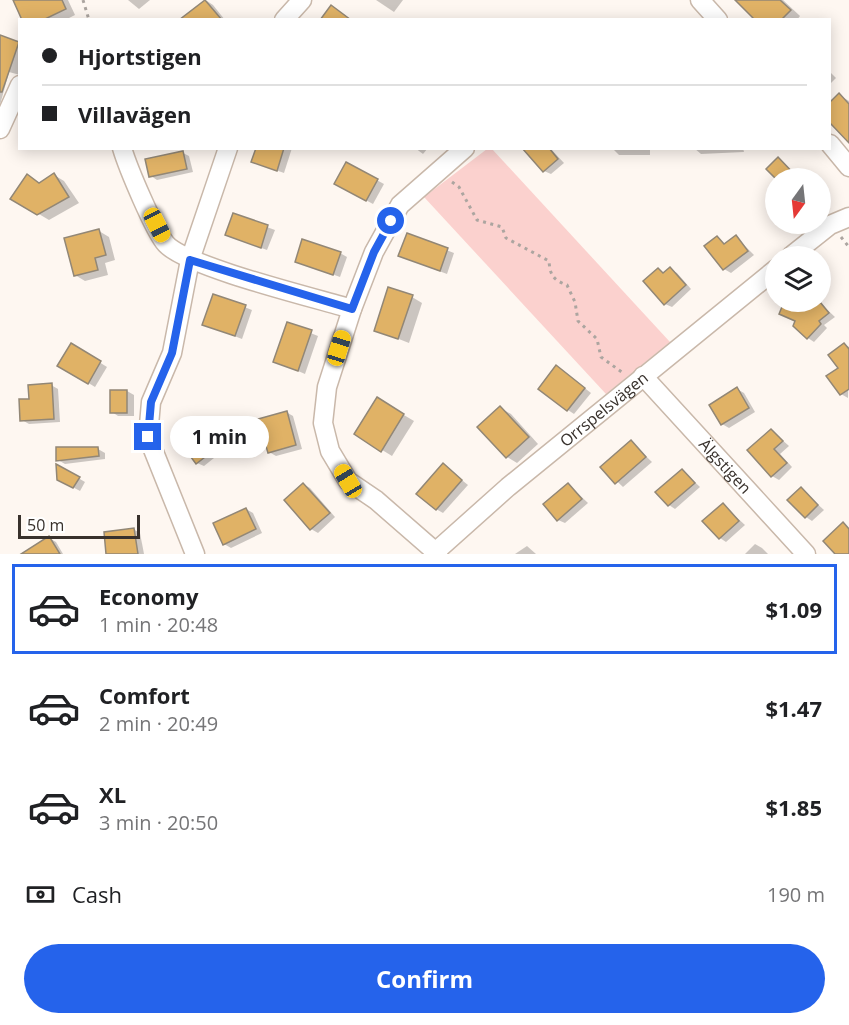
<!DOCTYPE html>
<meta charset="utf-8">
<style>
:root{--surface:#fff;--page:#f6f6f6;--text:#202124;--muted:#757577;--line:#e0e0e0;--accent:#2563eb}
body{margin:0;font-family:"Open Sans",sans-serif;background:var(--page);color:var(--text);height:100vh;display:flex;flex-direction:column;font-size:22px;white-space:nowrap}
*{box-sizing:border-box;margin:0}
p{font-size:20px;color:var(--muted)}
.icon{flex:none;width:33px;height:33px;fill:none;stroke:currentColor;stroke-width:2;stroke-linecap:round;stroke-linejoin:round}
.map{position:relative;height:554px;overflow:hidden}
.details{display:flex;flex-direction:column;background:var(--surface);flex:1}
.details>*{flex:none}
.top-card{position:absolute;left:18px;top:18px;width:813px;height:132px;border-radius:0px;box-shadow:0 3px 15px #0003;display:grid;align-content:center;height:132px;padding:0 24px;background:var(--surface)}
.needle{width:39px;rotate:195deg}
.controls{position:absolute;left:765px;top:168px;display:grid;gap:12px}
.controls a{display:grid;place-items:center;width:66px;height:66px;border-radius:50%;background:var(--surface);box-shadow:0 3px 15px #0003;font-size:30px}
.scale{position:absolute;left:18px;bottom:15px;width:122px;box-sizing:border-box;padding-left:6px;border:3px solid #38312c;border-top:0;font-size:16px;line-height:21px;white-space:nowrap;color:#38312c;-webkit-text-stroke:4px #fff;paint-order:stroke}
.end{position:absolute;width:27px;height:27px;margin:-14px;border:8px solid #2563eb;background:#fff;box-shadow:0 0 0 3px #fff}
.from{border-radius:50%}
.bubble{position:absolute;height:42px;border-radius:21px;background:var(--surface);box-shadow:0 3px 15px #0003;font-size:20px;font-weight:700;line-height:42px;text-align:center}
.car{position:absolute;width:18px;height:36px;margin:-18px -9px;border-radius:8px;box-shadow:0 0 4px 2px #0007;background:linear-gradient(#f5c518 24%,#345 0 40%,#f5c518 0 76%,#345 0 86%,#f5c518 0)}
.top-card b{display:flex;align-items:center;gap:21px;height:57px;font-size:22px}
.top-card b+b{border-top:2px solid var(--line)}
.top-card i{width:15px;height:15px;background:var(--text)}
ul{padding:10px 0 0;list-style:none}
li{display:flex;align-items:center;gap:18px;height:90px;margin:0 12px 9px;padding:0 12px;border:3px solid transparent;border-radius:0px}
li div{flex:1}
li b{display:block;font-size:22px}
li em{font-style:normal;font-weight:700}
li.current{border-color:var(--accent)}
li>.icon{width:54px;height:54px;stroke-width:1.5}
.pay{display:flex;align-items:center;gap:15px;height:66px;padding:0 24px;font-size:22px}
.pay p{margin-inline-start:auto}
.action{display:flex;gap:12px;margin-top:auto;padding:12px 24px}
.action a{flex:1;height:69px;border-radius:36px;background:var(--accent);color:#fff;font-size:24px;font-weight:700;line-height:69px;text-align:center}
.map>svg:first-child{display:block}
.green{fill:#fbd1ce}
.shadow{fill:#0003}
.building{fill:#e0b266;stroke:#928776;stroke-width:1.5}
.lines{fill:none;stroke-linecap:round;stroke-linejoin:round}
.street-casing{stroke:#c9b8aa;stroke-width:21}
.path{stroke:#aca5a0;stroke-width:3;stroke-dasharray:3 4.5;stroke-linecap:butt}
.street{stroke:#fff;stroke-width:18}
.route{stroke:#2563eb;stroke-width:8}
.labels{text-anchor:middle;stroke-width:4.5;stroke-linejoin:round;paint-order:stroke}
.street-label{font-size:16px;fill:#38312c;stroke:#fff}
</style>
<div class="map">
<svg width="849" height="554" viewBox="0 0 849 554">
<rect width="100%" height="100%" fill="#fef7f1"/>
<path class="green" d="M 487,149 L 492,149 L 670,342 L 606,394 L 424,197 Z"/>
<g class="shadow">
<path d="M 16,0 L 68,0 L 75,15 L 65,20 L 23,20 Z"/>
<path d="M 128,0 L 150,0 L 139,9 Z"/>
<path d="M 376,0 L 403,0 L 394,12 Z"/>
<path d="M 747,0 L 783,0 L 800,16 L 797,20 L 757,20 Z"/>
<path d="M 207,1 L 213,5 L 225,20 L 189,20 L 187,16 Z"/>
<path d="M 0,37 L 20,44 L 20,75 L 9,72 L 0,105 Z"/>
<path d="M 830,72 L 836,78 L 830,84 Z"/>
<path d="M 839,95 L 849,101 L 849,141 L 830,121 L 830,104 Z"/>
<path d="M 258,148 L 292,148 L 284,173 L 253,162 Z"/>
<path d="M 415,148 L 428,148 L 423,154 Z"/>
<path d="M 534,148 L 550,148 L 564,163 L 551,174 L 544,171 Z"/>
<path d="M 612,148 L 650,148 L 650,155 L 619,155 Z"/>
<path d="M 694,148 L 743,148 L 744,152 L 701,154 Z"/>
<path d="M 183,153 L 189,156 L 193,172 L 157,180 L 151,176 Z"/>
<path d="M 779,159 L 798,177 L 806,170 L 817,178 L 777,178 L 768,169 Z"/>
<path d="M 347,164 L 384,184 L 373,204 L 336,184 Z"/>
<path d="M 54,175 L 64,181 L 79,203 L 49,220 L 12,198 Z"/>
<path d="M 820,182 L 826,188 L 820,193 Z"/>
<path d="M 234,215 L 275,230 L 267,250 L 227,235 Z"/>
<path d="M 99,231 L 109,237 L 115,260 L 105,263 L 108,275 L 85,281 L 75,275 Z"/>
<path d="M 408,235 L 454,253 L 447,274 L 407,259 Z"/>
<path d="M 717,237 L 726,245 L 736,237 L 754,255 L 731,273 L 724,269 Z"/>
<path d="M 340,253 L 347,257 L 340,277 L 296,261 Z"/>
<path d="M 658,269 L 665,274 L 670,269 L 677,273 L 691,289 L 672,307 L 665,304 Z"/>
<path d="M 214,295 L 252,310 L 242,339 L 204,324 Z"/>
<path d="M 412,297 L 422,303 L 409,343 L 376,330 Z"/>
<path d="M 786,302 L 810,310 L 819,302 L 835,317 L 824,325 L 827,328 L 814,342 L 808,338 L 797,321 L 781,314 Z"/>
<path d="M 288,324 L 318,336 L 305,374 L 275,361 Z"/>
<path d="M 844,344 L 849,347 L 848,398 L 841,394 L 840,368 Z"/>
<path d="M 72,345 L 107,367 L 95,387 L 59,365 Z"/>
<path d="M 563,371 L 591,393 L 574,414 L 568,410 Z"/>
<path d="M 51,385 L 58,389 L 60,422 L 29,424 L 22,420 L 30,400 Z"/>
<path d="M 737,389 L 744,393 L 755,412 L 729,428 L 722,424 Z"/>
<path d="M 127,391 L 134,395 L 134,416 L 118,416 L 112,412 Z"/>
<path d="M 377,399 L 414,421 L 392,456 L 356,434 Z"/>
<path d="M 500,408 L 511,414 L 538,444 L 517,463 L 507,457 Z"/>
<path d="M 286,412 L 293,416 L 302,449 L 276,456 L 269,452 Z"/>
<path d="M 191,423 L 198,426 L 219,454 L 204,466 L 197,463 Z"/>
<path d="M 771,430 L 789,446 L 780,454 L 792,467 L 779,480 L 772,476 Z"/>
<path d="M 631,442 L 652,462 L 623,487 L 602,467 Z"/>
<path d="M 98,449 L 105,453 L 105,459 L 65,464 L 58,460 Z"/>
<path d="M 443,465 L 468,485 L 443,513 L 436,509 Z"/>
<path d="M 58,466 L 85,482 L 80,491 L 58,479 Z"/>
<path d="M 683,471 L 700,487 L 675,509 L 669,505 Z"/>
<path d="M 303,484 L 310,488 L 335,517 L 318,533 L 311,529 Z"/>
<path d="M 569,485 L 588,503 L 565,523 L 558,520 Z"/>
<path d="M 801,489 L 824,510 L 812,521 L 806,517 Z"/>
<path d="M 723,505 L 745,525 L 726,542 L 720,538 Z"/>
<path d="M 246,509 L 253,513 L 262,533 L 231,548 L 224,544 Z"/>
<path d="M 133,529 L 140,533 L 144,554 L 108,554 L 106,533 Z"/>
<path d="M 49,538 L 56,542 L 63,554 L 34,554 L 31,550 Z"/>
<path d="M 755,544 L 762,548 L 768,554 L 745,554 Z"/>
<path d="M 527,546 L 536,554 L 515,554 Z"/>
</g>
<g class="building">
<path d="M 13,0 L 62,0 L 66,9 L 43,20 L 22,20 Z"/>
<path d="M 205,0 L 222,20 L 179,20 Z"/>
<path d="M 735,0 L 780,0 L 791,10 L 781,20 L 755,20 Z"/>
<path d="M 331,5 L 351,20 L 320,20 Z"/>
<path d="M 0,35 L 19,42 L 2,92 L 0,92 Z"/>
<path d="M 839,93 L 849,104 L 849,143 L 830,123 L 830,102 Z"/>
<path d="M 256,148 L 284,148 L 277,171 L 251,162 Z"/>
<path d="M 522,148 L 549,148 L 558,159 L 543,172 Z"/>
<path d="M 183,151 L 187,169 L 149,177 L 145,159 Z"/>
<path d="M 778,157 L 798,178 L 775,178 L 766,169 Z"/>
<path d="M 346,162 L 378,179 L 366,201 L 334,184 Z"/>
<path d="M 54,173 L 69,197 L 37,215 L 10,199 L 27,174 L 39,183 Z"/>
<path d="M 233,213 L 268,225 L 261,248 L 225,235 Z"/>
<path d="M 99,229 L 106,255 L 95,258 L 98,270 L 74,276 L 64,238 Z"/>
<path d="M 407,233 L 448,248 L 440,271 L 398,256 Z"/>
<path d="M 736,235 L 748,251 L 723,270 L 704,246 L 717,236 L 724,244 Z"/>
<path d="M 302,239 L 341,252 L 333,275 L 295,262 Z"/>
<path d="M 670,267 L 686,285 L 664,305 L 643,281 L 658,268 L 663,273 Z"/>
<path d="M 388,287 L 413,295 L 398,339 L 374,331 Z"/>
<path d="M 213,294 L 246,305 L 235,336 L 202,325 Z"/>
<path d="M 784,302 L 794,302 L 809,308 L 820,302 L 829,313 L 819,321 L 821,324 L 807,339 L 793,326 L 795,321 L 779,314 Z"/>
<path d="M 287,322 L 312,330 L 298,371 L 273,362 Z"/>
<path d="M 71,343 L 101,361 L 88,384 L 57,366 Z"/>
<path d="M 844,343 L 849,349 L 849,389 L 840,395 L 826,376 L 838,368 L 828,355 Z"/>
<path d="M 556,365 L 585,388 L 567,411 L 538,389 Z"/>
<path d="M 52,383 L 54,419 L 20,421 L 19,399 L 29,399 L 28,385 Z"/>
<path d="M 737,387 L 749,408 L 721,425 L 709,405 Z"/>
<rect x="110" y="390" width="17" height="23"/>
<path d="M 377,397 L 404,414 L 381,452 L 354,434 Z"/>
<path d="M 500,406 L 529,437 L 506,458 L 477,427 Z"/>
<path d="M 287,411 L 296,445 L 268,453 L 258,419 Z"/>
<path d="M 191,421 L 214,450 L 196,464 L 174,434 Z"/>
<path d="M 771,429 L 783,441 L 774,449 L 787,463 L 771,477 L 747,450 Z"/>
<path d="M 631,440 L 646,457 L 615,484 L 600,467 Z"/>
<path d="M 56,447 L 98,447 L 99,456 L 56,461 Z"/>
<path d="M 443,463 L 462,480 L 436,510 L 416,494 Z"/>
<path d="M 56,464 L 80,477 L 73,488 L 57,480 Z"/>
<path d="M 682,469 L 695,483 L 668,506 L 655,492 Z"/>
<path d="M 303,483 L 330,513 L 310,530 L 284,500 Z"/>
<path d="M 568,483 L 582,499 L 557,521 L 543,504 Z"/>
<path d="M 801,487 L 818,505 L 805,518 L 787,500 Z"/>
<path d="M 723,503 L 739,521 L 719,539 L 702,521 Z"/>
<path d="M 246,508 L 256,529 L 223,545 L 213,523 Z"/>
<path d="M 843,522 L 849,529 L 849,554 L 835,554 L 823,541 Z"/>
<path d="M 134,528 L 138,554 L 106,554 L 104,532 Z"/>
<path d="M 49,536 L 60,554 L 21,554 Z"/>
</g>
<g class="lines">
<defs>
<g id="street">
<path d="M 700,0 L 718,20"/>
<path d="M 284,20 L 302,0"/>
<path d="M 0,129 L 20,85"/>
<path d="M 830,144 L 849,167"/>
<path d="M 122,148 C 128,168 154,230 166,244 C 187,267 315,298 352,309"/>
<path d="M 791,256 L 830,225 L 849,217"/>
<path id="s1" d="M 643,376 L 806,554"/>
<path d="M 195,554 L 148,437 L 151,402 L 172,353 L 190,260 L 228,148"/>
<path id="s2" d="M 433,554 L 508,487 L 776,269"/>
<path d="M 438,554 L 376,500 L 348,481 L 330,451 L 323,423 L 327,387 L 352,309 L 374,252 L 400,205 L 465,148"/>
</g>
</defs>
<use href="#street" class="street-casing"/>
<g class="path">
<path d="M 83,0 L 89,20"/>
<path d="M 452,182 L 459,187 L 477,220 L 502,227 L 506,238 L 549,261 C 550,275 553,280 567,285 L 575,302 L 578,321 L 597,339 L 601,357 L 623,373"/>
<path d="M 841,237 L 849,247"/>
</g>
<use href="#street" class="street"/>
</g>
<g class="lines">
<path class="route" d="M 148,437 L 151,402 L 172,353 L 190,260 L 352,309 L 374,252 L 391,221"/>
</g>
<g class="labels">
<g class="street-label">
<text dy="6" stroke="none"><textPath href="#s2" startOffset="224">Orrspelsvägen</textPath></text>
<text dy="6" stroke="none"><textPath href="#s1" startOffset="122">Älgstigen</textPath></text>
</g>
</g>
</svg>
<div class="controls">
<a><svg class="needle" viewBox="-14 -14 28 28"><path d="M0-13l5 13h-10z" fill="#e53935"/><path d="M0 13l5-13h-10z" fill="#757577"/></svg></a>
<a><svg class="icon" aria-label="layers" viewBox="0 0 24 24"><path d="M12 4l9 5-9 5-9-5zM3 14l9 5 9-5"/></svg></a>
</div>
<div class="scale">50 m</div>
<i class="end from" style="left:391px;top:221px"></i>
<i class="end" style="left:148px;top:437px"></i>
<div class="bubble" style="left:170px;top:416px;width:99px">1 min</div>
<i class="car" style="left:157px;top:225px;rotate:153deg"></i>
<i class="car" style="left:339px;top:348px;rotate:17deg"></i>
<i class="car" style="left:348px;top:481px;rotate:329deg"></i>
<div class="top-card">
<b><i class="from"></i>Hjortstigen</b>
<b><i></i>Villavägen</b>
</div>
</div>
<section class="details">
<ul>
<li class="current"><svg class="icon" aria-label="car" viewBox="0 0 24 24"><path d="M5 17H2v-5l4-1 3-4h7l3 4 3 1v5h-3M9 17h6M6 11h13"/><circle cx="7" cy="17" r="2"/><circle cx="17" cy="17" r="2"/></svg><div><b>Economy</b><p>1 min · 20:48</p></div><em>$1.09</em></li>
<li><svg class="icon" aria-label="car" viewBox="0 0 24 24"><path d="M5 17H2v-5l4-1 3-4h7l3 4 3 1v5h-3M9 17h6M6 11h13"/><circle cx="7" cy="17" r="2"/><circle cx="17" cy="17" r="2"/></svg><div><b>Comfort</b><p>2 min · 20:49</p></div><em>$1.47</em></li>
<li><svg class="icon" aria-label="car" viewBox="0 0 24 24"><path d="M5 17H2v-5l4-1 3-4h7l3 4 3 1v5h-3M9 17h6M6 11h13"/><circle cx="7" cy="17" r="2"/><circle cx="17" cy="17" r="2"/></svg><div><b>XL</b><p>3 min · 20:50</p></div><em>$1.85</em></li>
</ul>
<div class="pay"><svg class="icon" aria-label="cash" viewBox="0 0 24 24"><path d="M3 7h18v10H3z"/><circle cx="12" cy="12" r="2"/></svg>Cash<p>190 m</p></div>
<div class="action"><a>Confirm</a></div>
</section>
